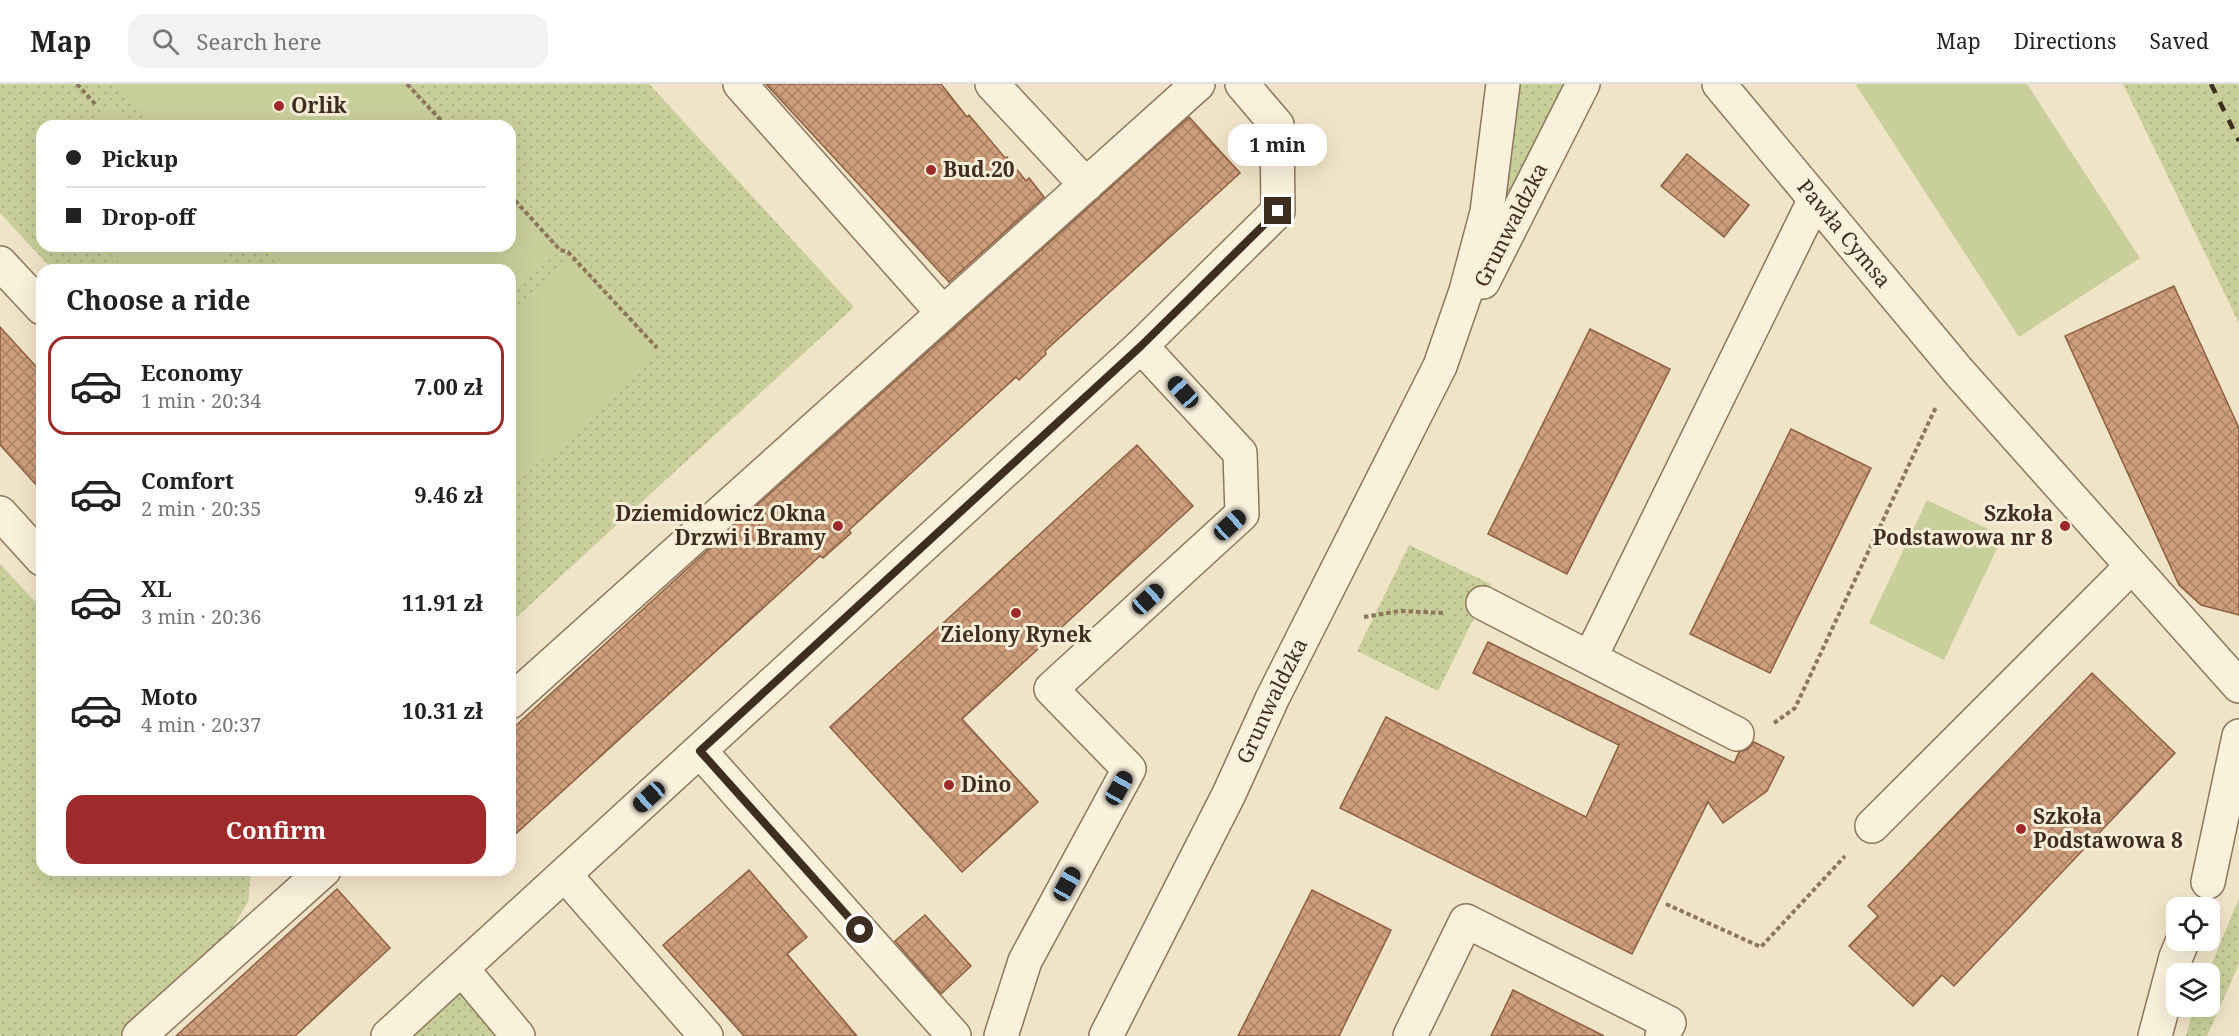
<!DOCTYPE html>
<meta charset="utf-8">
<style>
:root{--surface:#fff;--page:#f2f2f2;--text:#222;--muted:#767676;--line:#e0e0e0;--accent:#9e2a2b}
body{margin:0;font-family:"Noto Serif",serif;background:var(--page);color:var(--text);height:100vh;display:flex;flex-direction:column;font-size:22px;white-space:nowrap}
*{box-sizing:border-box;margin:0}
p{font-size:20px;color:var(--muted)}
.icon{flex:none;width:33px;height:33px;fill:none;stroke:currentColor;stroke-width:2;stroke-linecap:round;stroke-linejoin:round}
.map{position:relative;flex:1;overflow:hidden}
.side{position:absolute;left:36px;top:180px;width:480px;height:612px;display:flex;flex-direction:column;background:var(--surface);border-radius:18px;box-shadow:0 6px 24px #0002}
.side>*{flex:none}
.hud{position:absolute;left:36px;top:36px;width:480px;height:132px;border-radius:18px;box-shadow:0 6px 24px #0002;display:grid;align-content:center;height:132px;padding:0 30px;background:var(--surface)}
.buttons{position:absolute;left:2166px;top:813px;display:grid;gap:12px}
.buttons a{display:grid;place-items:center;width:54px;height:54px;border-radius:12px;background:var(--surface);box-shadow:0 6px 24px #0002;font-size:30px}
.end{position:absolute;width:27px;height:27px;margin:-14px;border:8px solid #3d2e20;background:#fff;box-shadow:0 0 0 3px #fff}
.from{border-radius:50%}
.bubble{position:absolute;height:42px;border-radius:18px;background:var(--surface);box-shadow:0 6px 24px #0002;font-size:20px;font-weight:700;line-height:42px;text-align:center}
.car{position:absolute;width:18px;height:36px;margin:-18px -9px;border-radius:8px;box-shadow:0 0 4px 2px #0007;background:linear-gradient(#222 24%,#8ab4d8 0 40%,#222 0 76%,#8ab4d8 0 86%,#222 0)}
.hud b{display:flex;align-items:center;gap:21px;height:57px;font-size:22px}
.hud b+b{border-top:2px solid var(--line)}
.hud i{width:15px;height:15px;background:var(--text)}
ul{padding:0;list-style:none}
li{display:flex;align-items:center;gap:18px;height:99px;margin:0 12px 9px;padding:0 18px;border:3px solid transparent;border-radius:18px}
li div{flex:1}
li b{display:block;font-size:22px}
li em{font-style:normal;font-weight:700}
li.selected{border-color:var(--accent)}
li>.icon{width:54px;height:54px;stroke-width:1.5}
h2{padding:0 30px;font-size:27px;line-height:72px}
.button{display:flex;gap:12px;margin-top:auto;padding:12px 30px}
.button a{flex:1;height:69px;border-radius:18px;background:var(--accent);color:#fff;font-size:24px;font-weight:700;line-height:69px;text-align:center}
header{display:flex;align-items:center;gap:36px;box-sizing:border-box;height:84px;padding:0 30px;background:var(--surface);border-bottom:2px solid var(--line)}
header strong{font-size:28px}
nav{display:flex;gap:33px;margin-inline-start:auto;font-size:21px}
.search{width:420px;height:54px;background:var(--page);display:flex;align-items:center;gap:15px;box-sizing:border-box;padding:0 21px;border-radius:18px;color:var(--muted);font-size:22px}
.map>svg:first-child{display:block}
.grass{fill:url(#grass-dots);fill-rule:evenodd}
.pitch{fill:#c9cf9b}
.building{fill:url(#building-cross-hatch);stroke:#8d5f41;stroke-width:1.5}
.lines{fill:none;stroke-linecap:round;stroke-linejoin:round}
.minor-casing{stroke:#8d765c;stroke-width:36}
.path{stroke:#8d765c;stroke-width:4;stroke-dasharray:4.5 3;stroke-linecap:butt}
.minor{stroke:#faf1dc;stroke-width:33}
.rail{stroke:#3d2e20;stroke-width:4.5;stroke-dasharray:10 10;stroke-linecap:butt}
.route{stroke:#3d2e20;stroke-width:8}
.poi-dot{fill:#9e2a2b;stroke:#f7eed8;stroke-width:2}
.labels{text-anchor:middle;stroke-width:6;stroke-linejoin:round;paint-order:stroke}
.poi-label{font-size:21px;font-weight:bold;fill:#3d2e20;stroke:#f7eed8;text-anchor:start}
.street-label{font-size:21px;fill:#3d2e20;stroke:#f7eed8}
</style>
<header>
<strong>Map</strong>
<div class="search"><svg class="icon" aria-label="search" viewBox="0 0 24 24"><circle cx="10" cy="10" r="6"/><path d="M15 15l6 6"/></svg>Search here</div>
<nav><a>Map</a><a>Directions</a><a>Saved</a></nav>
</header>
<div class="map">
<svg width="2239" height="952" viewBox="0 0 2239 952">
<defs>
<pattern id="grass-dots" width="8" height="8" patternUnits="userSpaceOnUse" patternTransform="scale(1.5)"><rect width="8" height="8" fill="#c9cf9b"/><path d="M2 2h.1M6 6h.1" fill="none" stroke="#aeb285" stroke-width="1.8" stroke-linecap="round"/></pattern>
<pattern id="building-cross-hatch" width="8" height="8" patternUnits="userSpaceOnUse" patternTransform="scale(1.5)"><rect width="8" height="8" fill="#cf9f7d"/><path d="M0 0l8 8M0 8l8-8" fill="none" stroke="#a98266"/></pattern>
</defs>
<rect width="100%" height="100%" fill="#f0e4c8"/>
<g class="grass">
<path d="M 0,0 L 649,0 L 854,223 L 510,539 L 510,186 L 53,186 L 0,129 ZM 42,42 L 510,42 L 510,162 L 42,162 Z"/>
<path d="M 1503,0 L 1583,0 L 1466,207 Z"/>
<path d="M 2123,0 L 2239,0 L 2239,239 Z"/>
<path d="M 1409,461 L 1491,500 L 1438,607 L 1357,567 Z"/>
<path d="M 0,480 L 42,525 L 42,786 L 251,786 L 248,818 L 203,894 L 139,952 L 0,952 Z"/>
<path d="M 2239,814 L 2239,880 L 2207,952 L 2186,952 L 2194,923 L 2210,922 L 2208,889 Z"/>
<path d="M 462,885 L 518,952 L 389,952 Z"/>
</g>
<g class="pitch">
<path d="M 118,0 L 404,0 L 442,42 L 151,42 L 115,2 Z"/>
<path d="M 1858,0 L 2027,0 L 2140,174 L 2019,253 L 1856,1 Z"/>
<path d="M 112,23 L 129,42 L 90,42 Z"/>
<path d="M 510,117 L 557,169 L 510,212 L 510,186 L 282,186 L 260,162 L 510,162 Z"/>
<path d="M 103,162 L 231,162 L 204,186 L 125,186 Z"/>
<path d="M 569,175 L 656,272 L 510,405 L 510,228 Z"/>
<path d="M 1927,416 L 2003,452 L 1944,576 L 1869,539 Z"/>
</g>
<g class="building">
<path d="M 766,0 L 941,0 L 967,33 L 969,31 L 1006,75 L 1007,73 L 1026,97 L 1029,94 L 1044,113 L 949,198 Z"/>
<path d="M 1189,33 L 1240,89 L 1045,267 L 1046,270 L 1019,296 L 1016,293 L 849,446 L 851,449 L 823,474 L 820,472 L 510,755 L 510,647 L 736,440 Z"/>
<path d="M 1687,70 L 1749,121 L 1724,153 L 1661,102 Z"/>
<path d="M 2174,202 L 2239,344 L 2239,531 L 2201,521 L 2179,501 L 2065,252 Z"/>
<path d="M 0,243 L 42,289 L 42,407 L 0,361 Z"/>
<path d="M 1590,245 L 1670,285 L 1567,490 L 1488,450 Z"/>
<path d="M 1791,345 L 1871,384 L 1770,589 L 1690,550 Z"/>
<path d="M 1137,361 L 1193,422 L 962,635 L 1038,718 L 962,788 L 830,643 Z"/>
<path d="M 1488,558 L 1734,679 L 1739,668 L 1748,665 L 1754,658 L 1784,673 L 1767,707 L 1723,739 L 1708,718 L 1632,870 L 1340,724 L 1386,633 L 1586,733 L 1619,661 L 1473,589 Z"/>
<path d="M 2092,589 L 2175,669 L 1954,902 L 1942,891 L 1913,922 L 1849,862 L 1878,832 L 1868,822 Z"/>
<path d="M 749,786 L 807,853 L 787,870 L 857,952 L 744,952 L 663,861 Z"/>
<path d="M 337,805 L 390,864 L 295,952 L 176,952 Z"/>
<path d="M 1312,806 L 1391,846 L 1339,952 L 1238,952 Z"/>
<path d="M 925,831 L 971,882 L 941,910 L 895,857 Z"/>
<path d="M 1513,906 L 1604,952 L 1491,952 Z"/>
</g>
<g class="lines">
<defs>
<g id="minor">
<path d="M 740,0 L 943,229"/>
<path d="M 992,0 L 1086,101"/>
<path id="s1" d="M 1719,0 L 1959,288 L 2239,602"/>
<path d="M 0,179 L 42,224"/>
<path d="M 1483,198 L 1583,0"/>
<path d="M 0,429 L 42,475"/>
<path d="M 1483,519 L 1737,650"/>
<path d="M 1590,574 L 1815,115"/>
<path d="M 510,618 L 1198,0"/>
<path d="M 700,667 L 954,952"/>
<path d="M 1872,742 L 2131,483"/>
<path d="M 565,791 L 706,952"/>
<path d="M 2208,798 L 2239,652"/>
<path d="M 462,885 L 518,952"/>
<path d="M 139,952 L 324,786"/>
<path d="M 388,952 L 1141,262 L 1278,127 L 1277,41 L 1242,0"/>
<path d="M 1001,952 L 1025,877 L 1129,685 L 1051,605 L 1242,430 L 1240,369 L 1141,262"/>
<path id="s2" d="M 1106,952 L 1229,710 L 1272,615 L 1440,282 L 1466,207 L 1487,128 L 1503,0"/>
<path d="M 1410,952 L 1466,837 L 1669,939 L 1662,952"/>
<path d="M 2155,952 L 2176,873 L 2183,856"/>
</g>
</defs>
<use href="#minor" class="minor-casing"/>
<g class="path">
<path d="M 77,0 L 97,22"/>
<path d="M 407,0 L 446,42"/>
<path d="M 510,111 L 560,166 L 568,168 L 657,264"/>
<path d="M 1364,533 L 1399,527 L 1445,529"/>
<path d="M 1774,639 L 1795,624 L 1936,323"/>
<path d="M 1666,820 L 1761,863 L 1845,772"/>
</g>
<use href="#minor" class="minor"/>
<path class="rail" d="M 2211,0 L 2239,57"/>
</g>
<g class="lines">
<path class="route" d="M 860,846 L 700,667 L 1141,262 L 1278,127"/>
</g>
<g class="poi-dot">
<circle cx="279" cy="22" r="6"/>
<circle cx="931" cy="86" r="6"/>
<circle cx="838" cy="442" r="6"/>
<circle cx="2065" cy="442" r="6"/>
<circle cx="1016" cy="529" r="6"/>
<circle cx="949" cy="701" r="6"/>
<circle cx="2021" cy="745" r="6"/>
</g>
<g class="labels">
<g class="poi-label">
<text x="291" y="29">Orlik</text>
<text x="943" y="93">Bud.20</text>
<text x="826" y="437" text-anchor="end">Dziemidowicz Okna<tspan x="826" dy="24">Drzwi i Bramy</tspan></text>
<text x="2053" y="437" text-anchor="end">Szkoła<tspan x="2053" dy="24">Podstawowa nr 8</tspan></text>
<text x="1016" y="558" text-anchor="middle">Zielony Rynek</text>
<text x="961" y="708">Dino</text>
<text x="2033" y="740">Szkoła<tspan x="2033" dy="24">Podstawowa 8</tspan></text>
</g>
<g class="street-label">
<text transform="translate(1511 141) rotate(-63)" y="7">Grunwaldzka</text>
<text dy="7" stroke="none"><textPath href="#s1" startOffset="195">Pawła Cymsa</textPath></text>
<text dy="7" stroke="none"><textPath href="#s2" startOffset="374">Grunwaldzka</textPath></text>
</g>
</g>
</svg>
<div class="buttons">
<a><svg class="icon" aria-label="locate" viewBox="0 0 24 24"><circle cx="12" cy="12" r="6"/><path d="M12 2v4M12 18v4M2 12h4M18 12h4"/></svg></a>
<a><svg class="icon" aria-label="layers" viewBox="0 0 24 24"><path d="M12 4l9 5-9 5-9-5zM3 14l9 5 9-5"/></svg></a>
</div>
<i class="end from" style="left:860px;top:846px"></i>
<i class="end" style="left:1278px;top:127px"></i>
<div class="bubble" style="left:1228px;top:40px;width:99px">1 min</div>
<i class="car" style="left:1183px;top:308px;rotate:318deg"></i>
<i class="car" style="left:1230px;top:441px;rotate:48deg"></i>
<i class="car" style="left:1148px;top:515px;rotate:47deg"></i>
<i class="car" style="left:1119px;top:704px;rotate:29deg"></i>
<i class="car" style="left:649px;top:713px;rotate:228deg"></i>
<i class="car" style="left:1067px;top:800px;rotate:29deg"></i>
<div class="hud">
<b><i class="from"></i>Pickup</b>
<b><i></i>Drop-off</b>
</div>
<section class="side">
<h2>Choose a ride</h2>
<ul>
<li class="selected"><svg class="icon" aria-label="car" viewBox="0 0 24 24"><path d="M5 17H2v-5l4-1 3-4h7l3 4 3 1v5h-3M9 17h6M6 11h13"/><circle cx="7" cy="17" r="2"/><circle cx="17" cy="17" r="2"/></svg><div><b>Economy</b><p>1 min · 20:34</p></div><em>7.00 zł</em></li>
<li><svg class="icon" aria-label="car" viewBox="0 0 24 24"><path d="M5 17H2v-5l4-1 3-4h7l3 4 3 1v5h-3M9 17h6M6 11h13"/><circle cx="7" cy="17" r="2"/><circle cx="17" cy="17" r="2"/></svg><div><b>Comfort</b><p>2 min · 20:35</p></div><em>9.46 zł</em></li>
<li><svg class="icon" aria-label="car" viewBox="0 0 24 24"><path d="M5 17H2v-5l4-1 3-4h7l3 4 3 1v5h-3M9 17h6M6 11h13"/><circle cx="7" cy="17" r="2"/><circle cx="17" cy="17" r="2"/></svg><div><b>XL</b><p>3 min · 20:36</p></div><em>11.91 zł</em></li>
<li><svg class="icon" aria-label="car" viewBox="0 0 24 24"><path d="M5 17H2v-5l4-1 3-4h7l3 4 3 1v5h-3M9 17h6M6 11h13"/><circle cx="7" cy="17" r="2"/><circle cx="17" cy="17" r="2"/></svg><div><b>Moto</b><p>4 min · 20:37</p></div><em>10.31 zł</em></li>
</ul>
<div class="button"><a>Confirm</a></div>
</section>
</div>
